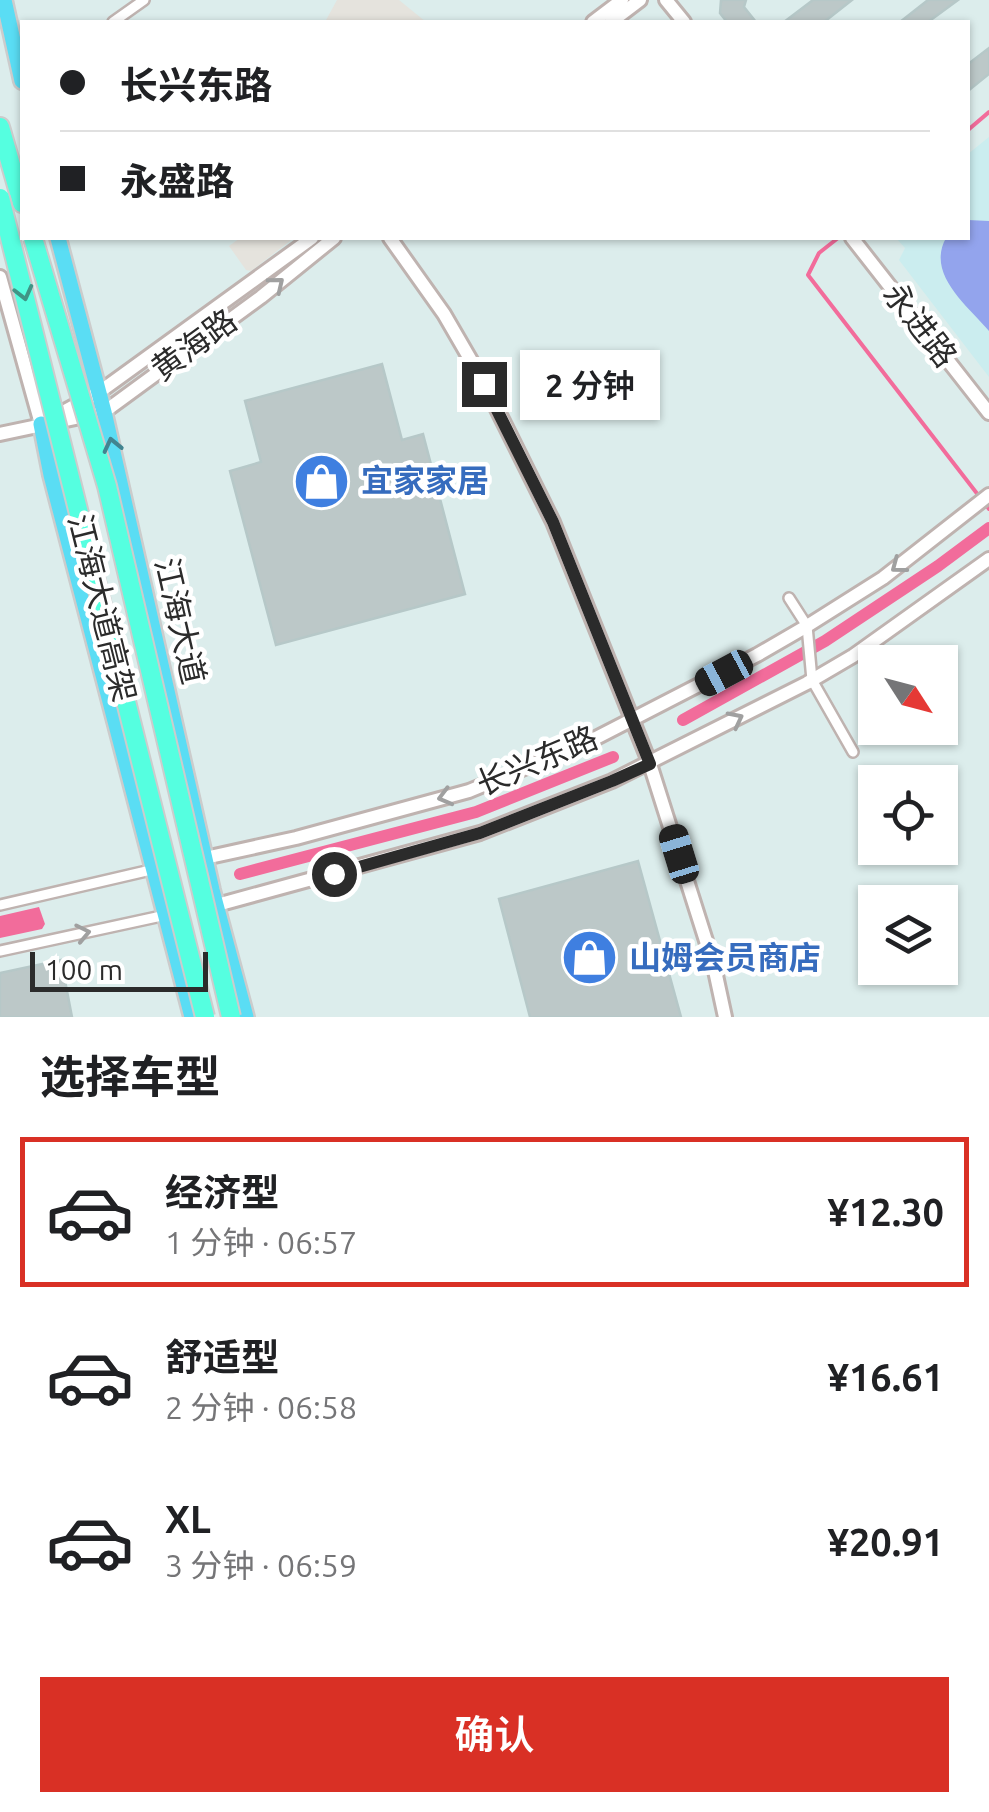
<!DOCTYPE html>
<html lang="zh">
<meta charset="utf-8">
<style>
:root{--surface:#fff;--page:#f6f6f6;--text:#202124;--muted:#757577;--line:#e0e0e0;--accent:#d93025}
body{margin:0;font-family:Ubuntu,"Noto Sans SC",sans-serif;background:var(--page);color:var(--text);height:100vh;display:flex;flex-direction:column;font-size:38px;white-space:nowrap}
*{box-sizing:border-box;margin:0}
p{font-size:32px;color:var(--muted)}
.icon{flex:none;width:55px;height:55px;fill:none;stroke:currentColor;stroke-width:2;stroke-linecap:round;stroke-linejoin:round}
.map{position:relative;height:1017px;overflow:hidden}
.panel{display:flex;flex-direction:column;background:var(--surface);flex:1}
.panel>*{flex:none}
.banner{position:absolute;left:20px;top:20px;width:950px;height:220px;border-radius:0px;box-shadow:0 2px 8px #0004;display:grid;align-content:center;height:220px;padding:0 40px;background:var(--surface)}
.needle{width:65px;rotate:126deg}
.buttons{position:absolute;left:858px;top:645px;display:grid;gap:20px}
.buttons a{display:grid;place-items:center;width:100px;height:100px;border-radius:0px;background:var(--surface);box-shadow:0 2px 8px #0004;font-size:50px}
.scale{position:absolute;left:30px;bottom:25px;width:178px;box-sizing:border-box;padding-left:10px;border:5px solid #2b2b2b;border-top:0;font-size:28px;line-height:35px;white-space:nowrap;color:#2b2b2b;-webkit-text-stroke:8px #fff;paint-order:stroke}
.end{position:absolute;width:45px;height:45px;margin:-22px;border:12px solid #2b2b2b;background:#fff;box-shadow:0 0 0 5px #fff}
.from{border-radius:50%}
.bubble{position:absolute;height:70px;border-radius:0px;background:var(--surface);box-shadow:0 2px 8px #0004;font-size:32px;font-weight:600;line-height:70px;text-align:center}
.car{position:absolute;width:30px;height:60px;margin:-30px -15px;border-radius:12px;box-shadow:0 0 8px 2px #0007;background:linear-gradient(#222 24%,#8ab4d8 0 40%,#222 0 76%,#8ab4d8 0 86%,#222 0)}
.banner b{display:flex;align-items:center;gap:35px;height:95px;font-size:38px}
.banner b+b{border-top:2px solid var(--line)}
.banner i{width:25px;height:25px;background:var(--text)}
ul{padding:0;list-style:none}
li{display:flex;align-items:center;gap:30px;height:150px;margin:0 20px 15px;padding:0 20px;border:5px solid transparent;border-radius:0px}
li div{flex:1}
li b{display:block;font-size:38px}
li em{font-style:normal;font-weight:600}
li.on{border-color:var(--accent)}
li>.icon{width:90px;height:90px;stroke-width:1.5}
h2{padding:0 40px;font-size:45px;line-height:120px}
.primary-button{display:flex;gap:20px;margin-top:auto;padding:20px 40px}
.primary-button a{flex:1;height:115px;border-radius:0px;background:var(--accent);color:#fff;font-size:40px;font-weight:600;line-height:115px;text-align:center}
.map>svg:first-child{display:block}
.industrial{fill:#e5e3dd}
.education{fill:#cbedef}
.pitch{fill:#93a4ed}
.water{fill:#f26c9b}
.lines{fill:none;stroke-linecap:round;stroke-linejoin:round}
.stream{stroke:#f26c9b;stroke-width:4}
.canal{stroke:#f26c9b;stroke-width:12}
.building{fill:#bcc8c8;stroke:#b6c8c8;stroke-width:2.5}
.street-casing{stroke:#bfb3b0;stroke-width:14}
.secondary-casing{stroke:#bfb3b0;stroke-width:18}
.primary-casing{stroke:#ccc;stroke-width:20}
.highway-casing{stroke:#ccc;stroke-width:22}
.street{stroke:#fff;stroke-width:9}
.secondary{stroke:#fff;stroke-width:12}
.primary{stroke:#5addf4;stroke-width:15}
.highway{stroke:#55ffe0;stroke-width:18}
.highway-bridge-casing{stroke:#ccc;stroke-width:22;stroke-linecap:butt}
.highway-bridge{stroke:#55ffe0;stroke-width:18}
.oneway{stroke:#a0a0a0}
.oneway2{stroke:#409586}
.oneway3{stroke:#428490}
.route{stroke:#2b2b2b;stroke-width:12}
.labels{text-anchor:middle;stroke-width:9;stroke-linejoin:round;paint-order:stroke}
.street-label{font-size:32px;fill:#2b2b2b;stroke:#fff}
.shop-label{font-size:32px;font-weight:bold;fill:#366cbe;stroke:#fff;text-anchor:start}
</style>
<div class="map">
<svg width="989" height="1017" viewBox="0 0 989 1017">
<rect width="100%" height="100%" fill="#dcedec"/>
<g class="industrial">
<path d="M 337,0 L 399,0 L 426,22 L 325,22 Z"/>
<path d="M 240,238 L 294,238 L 251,271 L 246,270 L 229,246 Z"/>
</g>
<path class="education" d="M 989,137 L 989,377 L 899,260 L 905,248 L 896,238 L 968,238 L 968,154 Z"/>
<path class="pitch" d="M 968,220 L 989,221 L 989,331 C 967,305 926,274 946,238 L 968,238 Z"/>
<path class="water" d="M 39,907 L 45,924 L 42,929 L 0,938 L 0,916 Z"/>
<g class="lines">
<g class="stream">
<path d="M 968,130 L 989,112"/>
<path d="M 838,238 L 819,253 L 808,275 L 989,509"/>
</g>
<g class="canal">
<path d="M 683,720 L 825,641 L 938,566 L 989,528"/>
<path d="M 240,874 L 476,812 L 613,757"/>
</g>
</g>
<g class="building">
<path d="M 721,0 L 746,0 L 744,7 L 756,22 L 727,22 L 720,13 Z"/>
<path d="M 813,0 L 852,0 L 824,22 L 784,22 Z"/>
<path d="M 928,0 L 958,0 L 928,22 L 900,22 Z"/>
<path d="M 989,48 L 989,74 L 968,91 L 968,64 Z"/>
<path d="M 382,364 L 402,440 L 423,434 L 465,594 L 276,645 L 230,471 L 261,462 L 245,401 Z"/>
<path d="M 638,861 L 681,1017 L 530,1017 L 499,899 Z"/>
<path d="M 61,960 L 72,1017 L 0,1017 L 0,973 Z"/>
</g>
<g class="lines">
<defs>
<g id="street">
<path d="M 113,22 L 144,0"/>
<path d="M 789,598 L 807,626 L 812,680 L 853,752"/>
<path d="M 0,905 L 155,869"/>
<path d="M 0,951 L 166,915"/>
</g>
<g id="secondary">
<path d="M 666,0 L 684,22"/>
<path d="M 593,22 L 622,0"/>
<path d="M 611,22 L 640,0"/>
<path d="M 390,238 L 444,314 L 484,383 L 553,522 L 650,764 L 714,966 L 725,1017"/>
<path d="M 852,238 L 989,413"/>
<path d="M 0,277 L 41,424"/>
<path d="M 52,418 L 98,393 L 312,238"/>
<path d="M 0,434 L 104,412 L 261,297 L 334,238"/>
<path d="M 205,858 L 296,838 L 469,791 L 594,739 L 757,655 L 807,626 L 883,578 L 989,495"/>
<path d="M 217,905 L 480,833 L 612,781 L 807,683 L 853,656 L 989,559"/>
</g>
<g id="primary">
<path d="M 4,0 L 22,81"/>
<path d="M 58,238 L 104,412 L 212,890 L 246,1017"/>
<path d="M 41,424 L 51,475 L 192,1017"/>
</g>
<path id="highway" d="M 0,127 L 22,203"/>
</defs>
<use href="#street" class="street-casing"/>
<use href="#secondary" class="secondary-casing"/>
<use href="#primary" class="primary-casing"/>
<use href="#highway" class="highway-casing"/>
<use href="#street" class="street"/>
<use href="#secondary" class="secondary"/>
<use href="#primary" class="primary"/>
<use href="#highway" class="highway"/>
<defs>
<g id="highway-bridge">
<path d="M 0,198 L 205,1017"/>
<path d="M 33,238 L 107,486 L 231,1017"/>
</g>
</defs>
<use href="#highway-bridge" class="highway-bridge-casing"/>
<use href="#highway-bridge" class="highway-bridge"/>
</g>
<defs><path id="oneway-chevron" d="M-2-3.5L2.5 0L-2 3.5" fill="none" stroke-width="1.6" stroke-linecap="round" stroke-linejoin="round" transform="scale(2.5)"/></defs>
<g class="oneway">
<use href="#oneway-chevron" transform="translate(277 284) rotate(-39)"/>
<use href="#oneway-chevron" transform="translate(898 566) rotate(143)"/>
<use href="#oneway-chevron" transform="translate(736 719) rotate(-27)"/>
<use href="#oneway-chevron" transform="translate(445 797) rotate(165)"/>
<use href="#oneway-chevron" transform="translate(83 933) rotate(-12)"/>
</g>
<use class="oneway2" href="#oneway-chevron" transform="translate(24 293) rotate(76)"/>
<use class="oneway3" href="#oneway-chevron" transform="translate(112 445) rotate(-103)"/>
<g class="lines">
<path class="route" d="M 334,874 L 480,833 L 612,781 L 650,764 L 553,522 L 484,384"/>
</g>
<defs>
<symbol id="shop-disc" viewBox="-11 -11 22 22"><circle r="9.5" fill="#3f7fe0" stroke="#fff"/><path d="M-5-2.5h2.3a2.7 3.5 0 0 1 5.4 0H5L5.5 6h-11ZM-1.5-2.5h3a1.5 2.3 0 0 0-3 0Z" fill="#fff"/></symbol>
</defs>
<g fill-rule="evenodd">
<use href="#shop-disc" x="290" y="450" width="63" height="63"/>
<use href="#shop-disc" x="558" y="926" width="63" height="63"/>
</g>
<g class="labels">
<g class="street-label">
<text transform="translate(920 325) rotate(52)" y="11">永进路</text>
<text transform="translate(194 345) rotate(-36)" y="11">黄海路</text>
<text transform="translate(102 608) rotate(76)" y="11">江海大道高架</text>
<text transform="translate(180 621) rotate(77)" y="11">江海大道</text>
<text transform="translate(537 761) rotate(-23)" y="11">长兴东路</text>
</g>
<g class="shop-label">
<text x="361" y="492">宜家家居</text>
<text x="629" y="969">山姆会员商店</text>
</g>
</g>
</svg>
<div class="buttons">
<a><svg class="needle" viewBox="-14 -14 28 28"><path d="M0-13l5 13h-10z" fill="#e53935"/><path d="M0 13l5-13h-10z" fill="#757577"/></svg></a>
<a><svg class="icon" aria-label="locate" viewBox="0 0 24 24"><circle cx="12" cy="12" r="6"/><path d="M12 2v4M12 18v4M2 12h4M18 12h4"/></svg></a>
<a><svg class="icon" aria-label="layers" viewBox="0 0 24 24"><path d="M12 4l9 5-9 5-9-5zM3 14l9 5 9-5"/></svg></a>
</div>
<div class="scale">100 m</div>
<i class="end from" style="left:334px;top:874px"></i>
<i class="end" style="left:484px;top:384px"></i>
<div class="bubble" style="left:520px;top:350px;width:140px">2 分钟</div>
<i class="car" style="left:724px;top:673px;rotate:242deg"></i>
<i class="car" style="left:679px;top:854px;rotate:343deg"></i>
<div class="banner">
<b><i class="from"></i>长兴东路</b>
<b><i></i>永盛路</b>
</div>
</div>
<section class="panel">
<h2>选择车型</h2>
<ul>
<li class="on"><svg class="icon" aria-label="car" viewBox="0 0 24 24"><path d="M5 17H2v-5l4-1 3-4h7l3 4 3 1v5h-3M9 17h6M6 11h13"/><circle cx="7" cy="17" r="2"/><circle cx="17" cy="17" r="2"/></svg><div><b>经济型</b><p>1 分钟 · 06:57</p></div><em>¥12.30</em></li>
<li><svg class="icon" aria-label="car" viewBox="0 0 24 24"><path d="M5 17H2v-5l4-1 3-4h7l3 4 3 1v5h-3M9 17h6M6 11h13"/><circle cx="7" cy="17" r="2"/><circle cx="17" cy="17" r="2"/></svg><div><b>舒适型</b><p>2 分钟 · 06:58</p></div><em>¥16.61</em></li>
<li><svg class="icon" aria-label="car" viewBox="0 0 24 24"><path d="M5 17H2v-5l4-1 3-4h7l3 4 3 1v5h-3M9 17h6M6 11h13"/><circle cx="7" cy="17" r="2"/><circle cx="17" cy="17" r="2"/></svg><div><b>XL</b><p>3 分钟 · 06:59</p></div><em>¥20.91</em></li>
</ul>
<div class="primary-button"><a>确认</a></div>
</section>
